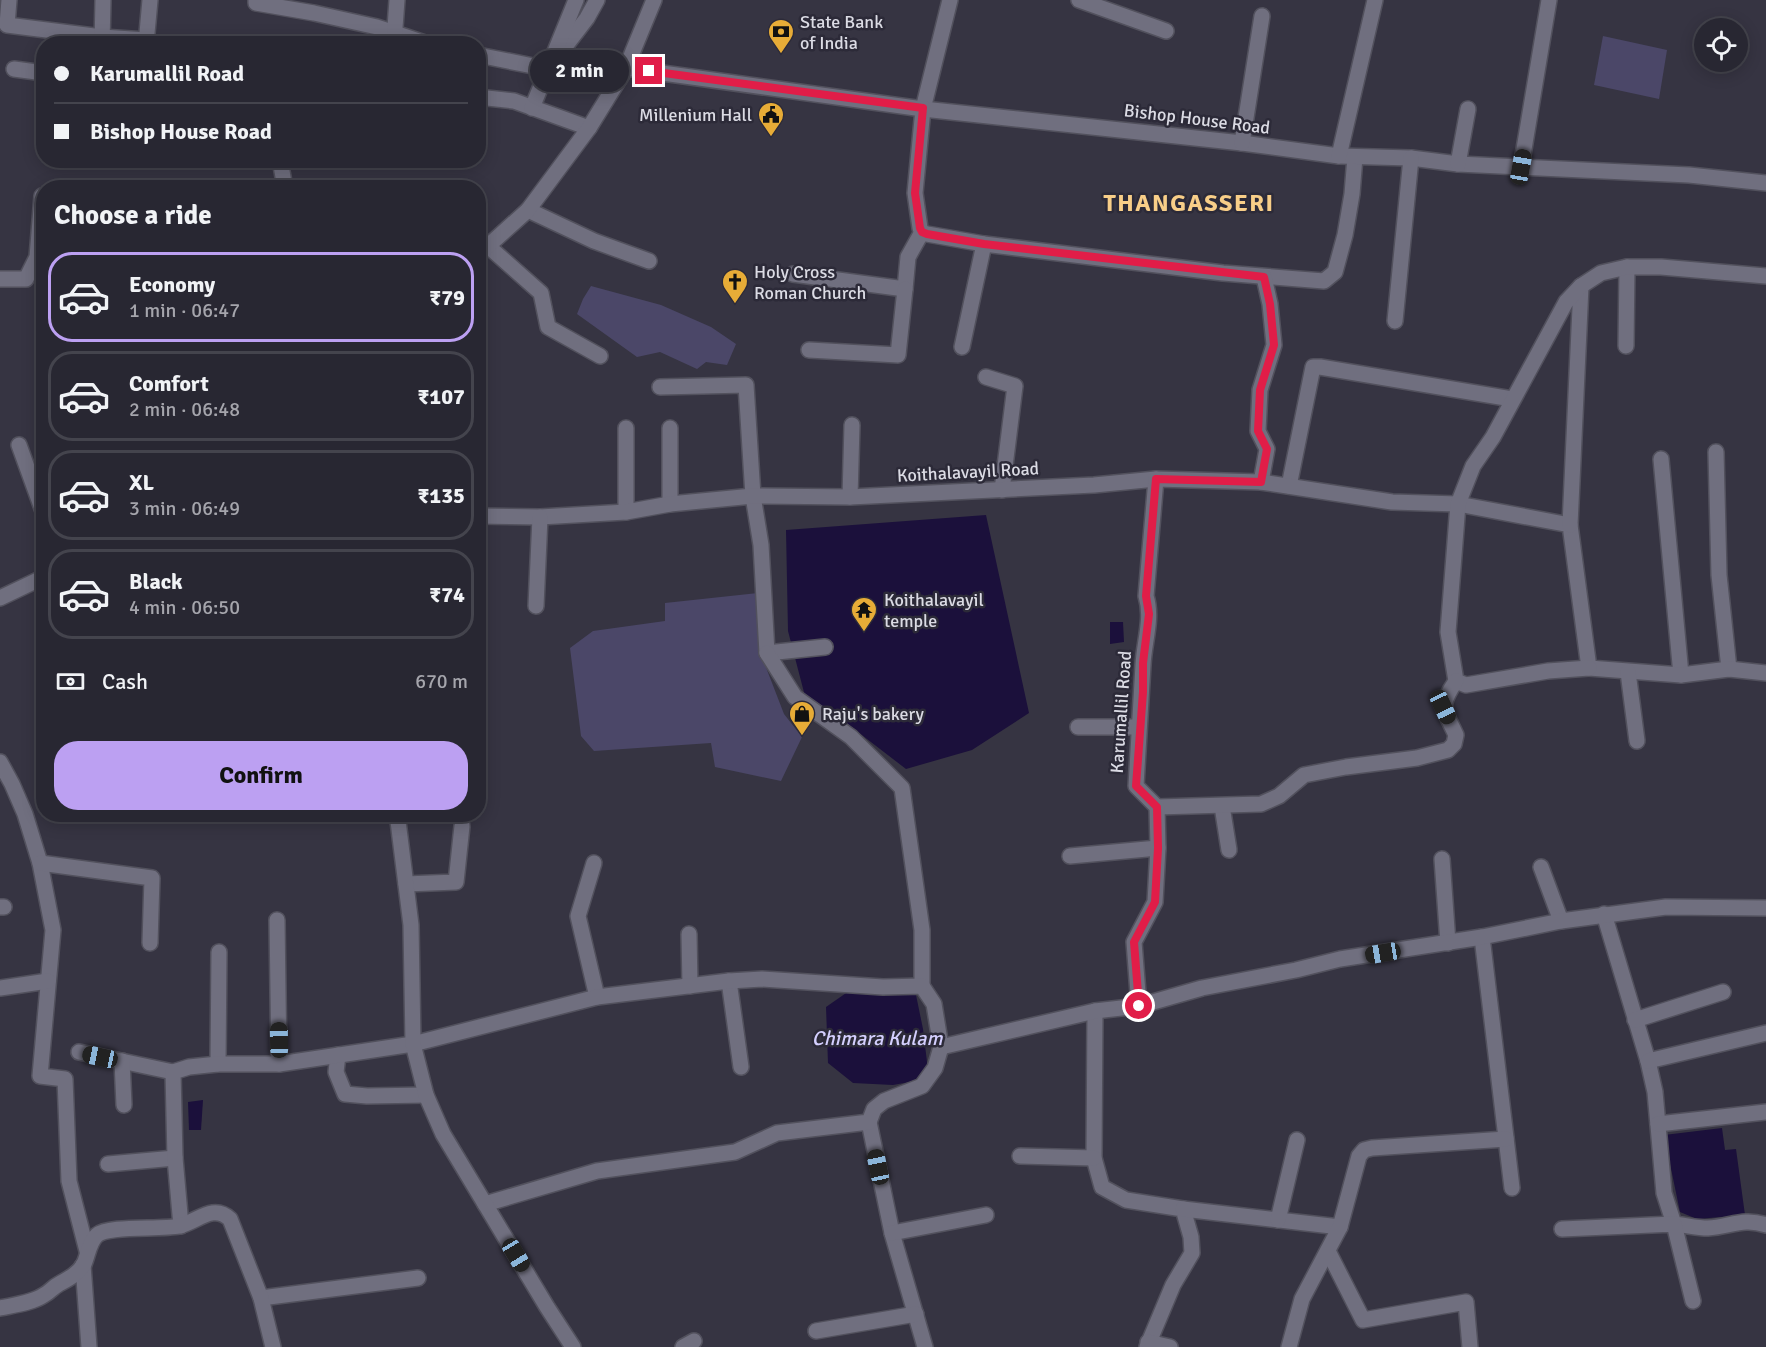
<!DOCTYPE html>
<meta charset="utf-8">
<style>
:root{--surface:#282732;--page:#302f3a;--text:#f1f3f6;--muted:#a5a5ac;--line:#44444d;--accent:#bca0f2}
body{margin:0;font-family:Signika,sans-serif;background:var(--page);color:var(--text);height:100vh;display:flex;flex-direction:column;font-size:22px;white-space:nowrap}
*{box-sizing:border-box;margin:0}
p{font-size:20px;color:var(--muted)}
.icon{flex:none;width:33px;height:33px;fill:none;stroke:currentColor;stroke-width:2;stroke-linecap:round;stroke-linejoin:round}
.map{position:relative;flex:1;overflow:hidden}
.details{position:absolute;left:36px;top:180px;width:450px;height:642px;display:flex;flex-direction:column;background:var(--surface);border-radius:24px;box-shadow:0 3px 15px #0003,0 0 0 2px var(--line)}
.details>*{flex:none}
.guide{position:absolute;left:36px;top:36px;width:450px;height:132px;border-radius:24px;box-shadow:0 3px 15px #0003,0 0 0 2px var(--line);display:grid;align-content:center;height:132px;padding:0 18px;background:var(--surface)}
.controls{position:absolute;left:1694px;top:18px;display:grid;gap:12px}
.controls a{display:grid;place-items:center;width:54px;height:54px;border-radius:50%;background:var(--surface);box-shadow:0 3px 15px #0003,0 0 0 2px var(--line);font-size:30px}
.end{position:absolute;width:27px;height:27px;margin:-14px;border:8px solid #e11d48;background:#fff;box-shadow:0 0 0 3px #fff}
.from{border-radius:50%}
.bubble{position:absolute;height:42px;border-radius:21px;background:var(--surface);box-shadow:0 3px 15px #0003,0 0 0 2px var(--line);font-size:20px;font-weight:700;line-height:42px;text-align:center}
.car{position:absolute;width:18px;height:36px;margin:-18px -9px;border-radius:8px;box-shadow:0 0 4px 2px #0007;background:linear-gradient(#222 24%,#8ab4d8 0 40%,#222 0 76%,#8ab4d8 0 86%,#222 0)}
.guide b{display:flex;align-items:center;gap:21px;height:57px;font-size:22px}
.guide b+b{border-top:2px solid var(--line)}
.guide i{width:15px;height:15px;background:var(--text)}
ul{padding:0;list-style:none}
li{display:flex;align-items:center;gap:18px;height:90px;margin:0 12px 9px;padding:0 6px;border:3px solid var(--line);border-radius:24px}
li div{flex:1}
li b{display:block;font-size:22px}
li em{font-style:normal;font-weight:700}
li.on{border-color:var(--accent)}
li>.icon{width:54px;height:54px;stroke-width:1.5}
h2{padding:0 18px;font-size:27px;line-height:72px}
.pay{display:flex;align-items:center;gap:15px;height:66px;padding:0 18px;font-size:22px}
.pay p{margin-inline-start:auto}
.primary-button{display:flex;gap:12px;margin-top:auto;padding:12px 18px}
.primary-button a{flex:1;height:69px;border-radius:24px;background:var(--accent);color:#111;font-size:24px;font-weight:700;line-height:69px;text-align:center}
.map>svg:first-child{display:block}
.green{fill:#4b4768}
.water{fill:#1b103b}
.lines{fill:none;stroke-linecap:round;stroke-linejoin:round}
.street-casing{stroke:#52515d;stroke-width:18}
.secondary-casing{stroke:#52515d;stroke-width:18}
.street{stroke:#706f7f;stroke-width:15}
.secondary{stroke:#706f7f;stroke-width:15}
.route{stroke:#e11d48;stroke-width:8}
.labels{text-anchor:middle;stroke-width:5;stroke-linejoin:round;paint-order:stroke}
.poi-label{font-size:18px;fill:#dbdbe4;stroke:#2c2a38;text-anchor:start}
.street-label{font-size:18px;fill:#dbdbe4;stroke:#2c2a38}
.water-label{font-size:20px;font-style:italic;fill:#d4cffe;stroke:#2c2a38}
.district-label{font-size:24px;font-weight:bold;letter-spacing:1.5px;fill:#f8ce88;stroke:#2c2a38}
</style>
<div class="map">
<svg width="1766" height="1347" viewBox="0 0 1766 1347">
<rect width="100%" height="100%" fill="#363442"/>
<g class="green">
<path d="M 1603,36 L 1667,50 L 1659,99 L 1594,85 Z"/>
<path d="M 591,286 L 661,305 L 711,327 L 736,344 L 727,365 L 706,362 L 697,369 L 660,352 L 637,357 L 577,314 L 583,299 Z"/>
<path d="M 758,593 L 762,657 L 784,714 L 802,737 L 781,781 L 715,767 L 711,743 L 594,751 L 581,736 L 570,648 L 593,631 L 665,621 L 665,603 Z"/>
</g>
<g class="water">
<path d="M 986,515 L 1029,713 L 972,750 L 906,769 L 841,719 L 806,700 L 788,631 L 786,530 Z"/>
<path d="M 1110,622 L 1123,622 L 1124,642 L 1110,644 Z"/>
<path d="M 915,990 L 923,1029 L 928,1070 L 915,1081 L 893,1085 L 853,1083 L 828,1063 L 826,1007 L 849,991 Z"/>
<path d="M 203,1100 L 201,1130 L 189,1130 L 188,1102 Z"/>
<path d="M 1722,1128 L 1725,1150 L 1736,1149 L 1745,1215 L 1697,1219 L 1680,1212 L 1664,1135 Z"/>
</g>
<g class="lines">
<defs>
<g id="street">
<path d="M 9,0 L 7,25 L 102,37 L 146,40"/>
<path d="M 256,0 L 256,3 L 314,13 L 377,27 L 428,44"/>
<path d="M 950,0 L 923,109 L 915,193 L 920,228 L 922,232 L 927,234 L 984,244 L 1223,273 L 1324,281 L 1335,272 L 1345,235 L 1352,194 L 1355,157"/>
<path d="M 1079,0 L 1166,31"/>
<path d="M 394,41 L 397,0"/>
<path d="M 102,44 L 103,0"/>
<path d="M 146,44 L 150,0"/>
<path d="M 478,55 L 548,69 L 587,18 L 597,0"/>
<path d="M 626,68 L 923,109 L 1242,143 L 1339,156 L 1411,158 L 1458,164 L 1689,175 L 1766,183"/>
<path d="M 14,69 L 44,73"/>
<path d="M 478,97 L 514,101 L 589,128"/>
<path d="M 532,108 L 576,0"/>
<path d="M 1242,143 L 1262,16"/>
<path d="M 1339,156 L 1375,0"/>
<path d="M 280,160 L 285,188"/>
<path d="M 1458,164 L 1468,109"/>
<path d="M 1521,167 L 1549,0"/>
<path d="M 528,210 L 594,241 L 649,261"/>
<path d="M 488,246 L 541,293 L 548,327 L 600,356"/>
<path d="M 793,274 L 905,289 L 908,257 L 922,232"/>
<path d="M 0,279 L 26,279 L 37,257 L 42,196"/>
<path d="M 1395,321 L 1411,158"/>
<path d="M 1626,346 L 1627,267"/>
<path d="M 962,347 L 984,244"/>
<path d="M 809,350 L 898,355 L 905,289"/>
<path d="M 986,377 L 1015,386 L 1002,490"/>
<path d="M 660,387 L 746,385 L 753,496 L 761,545 L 767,653 L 825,647"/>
<path d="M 670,428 L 670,504"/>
<path d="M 19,445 L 44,514"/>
<path d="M 1716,452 L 1719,575 L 1729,669"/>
<path d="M 1661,459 L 1681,675"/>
<path d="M 1261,482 L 1267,449 L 1258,431 L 1260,390 L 1274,345 L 1270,304 L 1264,277"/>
<path d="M 1289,486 L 1313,367 L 1320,367 L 1512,399"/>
<path d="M 850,497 L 852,425"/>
<path d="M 626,512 L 626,428"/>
<path d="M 478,516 L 540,517 L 626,512 L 670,504 L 753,496 L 850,497 L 1094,485 L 1156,479 L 1261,482 L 1392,502 L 1458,504 L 1570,525 L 1589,668 L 1681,675 L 1729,669 L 1766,673"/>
<path d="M 1570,525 L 1581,286"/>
<path d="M 536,606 L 540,517"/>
<path d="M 767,653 L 795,697 L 851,737 L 902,788 L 922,930 L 922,986"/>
<path d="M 1589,668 L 1548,671 L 1466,685 L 1456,681 L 1448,632 L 1458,504 L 1473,466 L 1493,437 L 1566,302 L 1581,286 L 1601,273 L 1627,267 L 1661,267 L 1766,276"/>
<path d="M 1628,672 L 1637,741"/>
<path d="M 1078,727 L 1139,727"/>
<path d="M 0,762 L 12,784 L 25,814 L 40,863 L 53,930 L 40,1076 L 65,1079 L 69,1181 L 87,1251"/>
<path d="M 1222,806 L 1229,850"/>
<path d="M 1157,807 L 1261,804 L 1279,796 L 1304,775 L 1346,767 L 1417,758 L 1448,750 L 1454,744 L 1456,735 C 1444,709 1438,707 1456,681"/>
<path d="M 1070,856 L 1158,848"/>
<path d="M 1442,859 L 1448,943"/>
<path d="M 40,863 L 152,878 L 150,943"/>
<path d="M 594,863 L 578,916 L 597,997"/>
<path d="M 1541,867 L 1561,921"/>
<path d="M 406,884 L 456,882 L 462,826"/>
<path d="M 0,907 L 4,907"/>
<path d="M 1604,914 L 1648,1061 L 1655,1092 L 1664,1193 L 1674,1224 C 1685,1225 1697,1228 1708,1228 C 1730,1227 1743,1217 1766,1225"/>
<path d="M 277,920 L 279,1064"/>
<path d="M 689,934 L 690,986"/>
<path d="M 1482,937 L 1512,1188"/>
<path d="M 729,981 L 741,1067"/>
<path d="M 0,988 L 48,981"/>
<path d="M 1139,1006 L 1134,942 L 1155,902 L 1158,848 L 1157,807 L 1136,786 C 1138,746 1141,705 1143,665 C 1144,642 1153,618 1146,596 L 1156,479"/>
<path d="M 1095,1011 L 1094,1158 L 1102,1187 L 1126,1200 L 1183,1209 L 1191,1237 L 1192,1253 L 1173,1285 L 1147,1347"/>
<path d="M 1635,1020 L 1723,992"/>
<path d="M 941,1047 L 1095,1011 L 1139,1006 L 1202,988 L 1296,970 L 1340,959 L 1482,937 L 1561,921 L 1666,907 L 1766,908"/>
<path d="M 79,1052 L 173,1072"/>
<path d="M 338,1055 L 336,1072 L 345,1094 L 367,1096 L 426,1095"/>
<path d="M 122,1061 L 124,1105"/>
<path d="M 1648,1061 L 1766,1033"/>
<path d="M 218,1064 L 219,952"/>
<path d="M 869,1122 L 892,1233 L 925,1347"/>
<path d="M 1658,1124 L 1766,1112"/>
<path d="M 1020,1156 L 1094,1158"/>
<path d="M 108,1164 L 175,1158"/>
<path d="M 1183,1209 L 1340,1227"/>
<path d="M 1278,1220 L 1297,1140"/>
<path d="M 181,1226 L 175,1158 L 173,1072 L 189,1067 L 218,1064 L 279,1064 L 413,1044 L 597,997 L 729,981 L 762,979 L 883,987 L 922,986 L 934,1004 L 941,1047 L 935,1068 L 922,1086 L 884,1101 L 874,1109 L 869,1122 L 777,1133 L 735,1152 L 597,1171 L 485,1204"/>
<path d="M 1562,1229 L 1674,1224 L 1693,1301"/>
<path d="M 892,1233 L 986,1215"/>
<path d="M 1328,1251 L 1363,1320 L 1466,1302 L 1470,1347"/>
<path d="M 83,1265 L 89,1347"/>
<path d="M 261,1298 L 418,1278"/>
<path d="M 0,1308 C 14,1305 32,1303 44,1295 C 50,1292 53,1287 59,1284 C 68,1279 78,1274 84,1264 C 88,1255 89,1242 97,1235 C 109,1225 160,1230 179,1226 C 197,1222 213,1203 230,1219 L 261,1298 L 273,1347"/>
<path d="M 816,1331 L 916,1314"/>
<path d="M 1148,1342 L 1170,1347"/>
<path d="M 683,1347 L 694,1341"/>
<path d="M 1289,1347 L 1302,1299 L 1340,1227 L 1359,1156 L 1364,1150 L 1372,1148 L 1506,1139"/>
</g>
<g id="secondary">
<path d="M 478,255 L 528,210 L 589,128 L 626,68 L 654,0"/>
<path d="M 0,598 L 44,577"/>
<path d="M 393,814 L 398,821 L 411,925 L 413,1044 L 426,1095 L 443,1134 L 547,1307 L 573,1347"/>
</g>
</defs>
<use href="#street" class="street-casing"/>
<use href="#secondary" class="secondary-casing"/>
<use href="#street" class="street"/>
<use href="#secondary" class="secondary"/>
</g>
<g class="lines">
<path class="route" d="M 649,71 L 923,108 L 915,193 L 920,228 L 922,232 L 927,234 L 984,244 L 1264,277 L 1270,304 L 1274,345 L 1260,390 L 1258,431 L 1267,449 L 1261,482 L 1156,479 L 1146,596 L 1149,614 L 1143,663 L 1143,692 L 1136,786 L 1157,807 L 1158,848 L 1155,902 L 1134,942 L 1139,1006"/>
</g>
<defs>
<symbol id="bank-pin" viewBox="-11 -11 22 30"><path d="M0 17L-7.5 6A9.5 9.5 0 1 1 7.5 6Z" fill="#e7ac37" stroke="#2c2a38"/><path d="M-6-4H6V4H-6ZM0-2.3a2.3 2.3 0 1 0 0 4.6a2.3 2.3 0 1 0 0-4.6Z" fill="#111"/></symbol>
<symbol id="civic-pin" viewBox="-11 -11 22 30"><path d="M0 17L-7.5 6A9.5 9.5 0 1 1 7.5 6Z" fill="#e7ac37" stroke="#2c2a38"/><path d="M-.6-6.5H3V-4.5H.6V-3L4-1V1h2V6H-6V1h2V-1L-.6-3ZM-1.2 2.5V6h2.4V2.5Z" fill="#111"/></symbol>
<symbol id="church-pin" viewBox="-11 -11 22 30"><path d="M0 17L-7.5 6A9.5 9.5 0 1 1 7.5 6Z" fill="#e7ac37" stroke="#2c2a38"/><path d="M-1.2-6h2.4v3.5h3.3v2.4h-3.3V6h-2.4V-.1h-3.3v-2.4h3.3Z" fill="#111"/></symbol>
<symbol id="temple-pin" viewBox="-11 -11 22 30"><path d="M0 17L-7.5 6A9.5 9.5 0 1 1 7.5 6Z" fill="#e7ac37" stroke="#2c2a38"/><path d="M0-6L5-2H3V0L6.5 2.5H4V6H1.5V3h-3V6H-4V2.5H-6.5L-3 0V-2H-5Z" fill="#111"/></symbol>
<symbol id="shop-pin" viewBox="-11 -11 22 30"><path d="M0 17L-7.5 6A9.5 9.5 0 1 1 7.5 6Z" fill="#e7ac37" stroke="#2c2a38"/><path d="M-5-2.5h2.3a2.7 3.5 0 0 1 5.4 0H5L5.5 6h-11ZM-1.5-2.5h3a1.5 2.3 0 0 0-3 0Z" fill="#111"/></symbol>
</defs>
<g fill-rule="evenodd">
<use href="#bank-pin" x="766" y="17" width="30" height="40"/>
<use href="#civic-pin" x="756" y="100" width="30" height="40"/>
<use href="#church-pin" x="720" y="267" width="30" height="40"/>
<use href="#temple-pin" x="849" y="595" width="30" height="40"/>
<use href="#shop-pin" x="787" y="699" width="30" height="40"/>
</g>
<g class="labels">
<g class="poi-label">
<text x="800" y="28">State Bank<tspan x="800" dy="21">of India</tspan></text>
<text x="752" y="121" text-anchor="end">Millenium Hall</text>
<text x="754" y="278">Holy Cross<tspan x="754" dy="21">Roman Church</tspan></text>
<text x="884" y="606">Koithalavayil<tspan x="884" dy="21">temple</tspan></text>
<text x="822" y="720">Raju's bakery</text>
</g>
<g class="street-label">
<text transform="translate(1197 119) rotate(7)" y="6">Bishop House Road</text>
<text transform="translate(968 472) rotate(-3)" y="6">Koithalavayil Road</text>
<text transform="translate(1121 712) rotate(-86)" y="6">Karumallil Road</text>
</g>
<g class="water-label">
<text x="877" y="1045">Chimara Kulam</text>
</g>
<g class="district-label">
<text x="1189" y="211">THANGASSERI</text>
</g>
</g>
</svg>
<div class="controls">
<a><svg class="icon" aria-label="locate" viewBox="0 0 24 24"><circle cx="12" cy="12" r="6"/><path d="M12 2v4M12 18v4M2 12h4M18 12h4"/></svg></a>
</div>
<i class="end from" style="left:1139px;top:1006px"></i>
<i class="end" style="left:649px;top:71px"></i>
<div class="bubble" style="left:530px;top:50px;width:99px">2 min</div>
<i class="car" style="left:1521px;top:167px;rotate:10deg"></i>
<i class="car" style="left:1443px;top:707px;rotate:155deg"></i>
<i class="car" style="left:1383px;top:953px;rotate:261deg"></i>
<i class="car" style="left:279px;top:1040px;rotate:359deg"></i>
<i class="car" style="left:100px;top:1057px;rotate:282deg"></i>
<i class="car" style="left:878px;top:1167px;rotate:348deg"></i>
<i class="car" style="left:516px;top:1255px;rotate:149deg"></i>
<div class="guide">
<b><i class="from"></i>Karumallil Road</b>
<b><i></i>Bishop House Road</b>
</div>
<section class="details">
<h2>Choose a ride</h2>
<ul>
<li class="on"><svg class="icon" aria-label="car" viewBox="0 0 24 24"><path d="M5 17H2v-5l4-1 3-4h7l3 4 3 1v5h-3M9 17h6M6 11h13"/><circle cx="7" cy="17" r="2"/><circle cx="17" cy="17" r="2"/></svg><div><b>Economy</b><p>1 min · 06:47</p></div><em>₹79</em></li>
<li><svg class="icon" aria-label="car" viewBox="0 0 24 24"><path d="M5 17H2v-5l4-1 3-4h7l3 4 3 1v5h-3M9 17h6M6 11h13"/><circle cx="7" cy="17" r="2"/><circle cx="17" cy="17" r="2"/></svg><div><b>Comfort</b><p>2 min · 06:48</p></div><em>₹107</em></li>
<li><svg class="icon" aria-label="car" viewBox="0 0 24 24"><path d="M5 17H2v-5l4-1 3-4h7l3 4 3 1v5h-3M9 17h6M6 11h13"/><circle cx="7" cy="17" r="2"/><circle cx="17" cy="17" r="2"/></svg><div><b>XL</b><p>3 min · 06:49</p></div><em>₹135</em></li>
<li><svg class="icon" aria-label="car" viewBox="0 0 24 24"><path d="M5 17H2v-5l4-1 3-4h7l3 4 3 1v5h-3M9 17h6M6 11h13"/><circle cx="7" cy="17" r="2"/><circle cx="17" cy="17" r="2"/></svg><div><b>Black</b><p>4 min · 06:50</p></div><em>₹74</em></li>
</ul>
<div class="pay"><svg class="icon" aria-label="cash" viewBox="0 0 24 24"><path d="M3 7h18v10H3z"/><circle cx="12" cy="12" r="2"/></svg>Cash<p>670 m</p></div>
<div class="primary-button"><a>Confirm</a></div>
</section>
</div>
